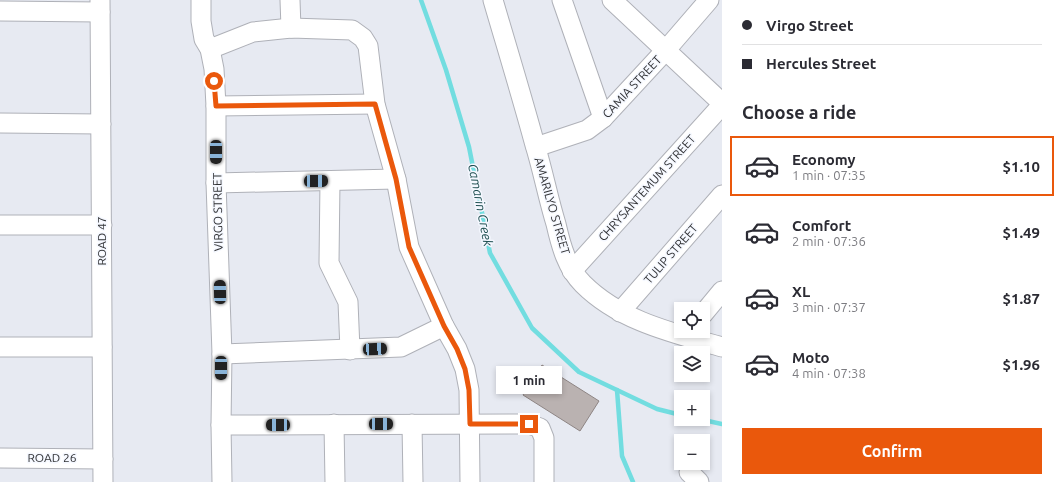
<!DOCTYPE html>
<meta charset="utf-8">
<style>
:root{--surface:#fff;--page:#f7f7f7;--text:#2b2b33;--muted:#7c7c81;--line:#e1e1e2;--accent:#ea580c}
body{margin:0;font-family:Ubuntu,sans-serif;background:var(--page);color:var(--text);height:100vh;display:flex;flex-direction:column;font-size:15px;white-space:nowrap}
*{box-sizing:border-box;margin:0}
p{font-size:13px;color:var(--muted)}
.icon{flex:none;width:22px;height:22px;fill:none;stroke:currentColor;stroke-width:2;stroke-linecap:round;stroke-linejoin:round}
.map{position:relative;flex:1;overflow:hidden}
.drawer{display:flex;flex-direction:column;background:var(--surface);width:340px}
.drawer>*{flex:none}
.banner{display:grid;align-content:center;height:88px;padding:0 20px;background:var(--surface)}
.tools{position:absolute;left:674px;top:302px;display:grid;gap:8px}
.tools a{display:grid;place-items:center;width:36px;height:36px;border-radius:0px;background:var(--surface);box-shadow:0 2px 6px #0003;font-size:20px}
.end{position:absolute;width:18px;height:18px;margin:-9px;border:5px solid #ea580c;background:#fff;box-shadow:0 0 0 2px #fff}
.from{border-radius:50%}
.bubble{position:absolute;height:28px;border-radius:0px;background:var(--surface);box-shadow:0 2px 6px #0003;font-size:13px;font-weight:700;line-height:28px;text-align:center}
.car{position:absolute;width:12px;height:24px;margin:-12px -6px;border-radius:5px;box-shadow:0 0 3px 1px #0007;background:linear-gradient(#222 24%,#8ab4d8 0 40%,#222 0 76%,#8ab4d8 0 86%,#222 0)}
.banner b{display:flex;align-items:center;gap:14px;height:38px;font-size:15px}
.banner b+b{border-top:1px solid var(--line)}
.banner i{width:10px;height:10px;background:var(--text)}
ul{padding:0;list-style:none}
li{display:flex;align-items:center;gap:12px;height:60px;margin:0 8px 6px;padding:0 12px;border:2px solid transparent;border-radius:0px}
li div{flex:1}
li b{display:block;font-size:15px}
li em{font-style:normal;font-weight:700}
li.on{border-color:var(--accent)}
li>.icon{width:36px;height:36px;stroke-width:1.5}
h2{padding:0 20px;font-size:18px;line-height:48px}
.primary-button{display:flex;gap:8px;margin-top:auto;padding:8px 20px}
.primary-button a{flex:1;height:46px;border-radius:0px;background:var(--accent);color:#fff;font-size:16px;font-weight:700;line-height:46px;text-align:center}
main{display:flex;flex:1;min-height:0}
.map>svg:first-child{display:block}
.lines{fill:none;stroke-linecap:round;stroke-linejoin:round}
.stream{stroke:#72dde0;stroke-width:4.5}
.building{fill:#bab2b1;stroke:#8e8584}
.minor-casing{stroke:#afb1b8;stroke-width:21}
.minor{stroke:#fff;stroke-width:19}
.route{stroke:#ea580c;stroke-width:5}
.labels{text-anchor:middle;stroke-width:3;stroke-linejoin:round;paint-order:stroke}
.street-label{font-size:12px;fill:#313235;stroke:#f5f8ff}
.water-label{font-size:13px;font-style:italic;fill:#1f4f51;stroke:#f5f8ff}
</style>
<main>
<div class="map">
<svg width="722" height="482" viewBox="0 0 722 482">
<rect width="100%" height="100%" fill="#e7eaf2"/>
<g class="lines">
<g class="stream">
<path d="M 421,0 L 446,70 L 469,147 L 490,253 L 532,328 L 579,372 L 657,409 L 681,415"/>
<path d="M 617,390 L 622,456 L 633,482"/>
<path d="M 699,419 L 722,424"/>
</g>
</g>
<path class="building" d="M 542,365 L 599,401 L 580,431 L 523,395 Z"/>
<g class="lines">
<defs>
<g id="minor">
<path d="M 100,0 L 103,482"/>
<path d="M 201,0 L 201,21 L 204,39 L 210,49 L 214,69 L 216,106 L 216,183 L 222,354 L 221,425 L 222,482"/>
<path d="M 290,0 L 291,28"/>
<path d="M 493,0 C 507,48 522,97 535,145 C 543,171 548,198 556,224 C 561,246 567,268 583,284 C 620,321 673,333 722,347"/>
<path d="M 562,0 L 603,118"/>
<path d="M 612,0 L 722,103"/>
<path d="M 0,11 L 100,12"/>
<path d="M 210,49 L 253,32 L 291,28 L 352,30 L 363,38 L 368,46 L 375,104 L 396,179 L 409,247 L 444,326 L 457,349 L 465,369 L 469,390 L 470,482"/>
<path d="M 216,106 L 375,104"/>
<path d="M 0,123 L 101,124"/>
<path d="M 536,147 L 587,130 L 603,118 L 665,51 L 709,0"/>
<path d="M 330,181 L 329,263 L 348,302 L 350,350"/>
<path d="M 216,183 L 396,179"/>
<path d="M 0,225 L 102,225"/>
<path d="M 572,271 L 722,105"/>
<path d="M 620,312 L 722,195"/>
<path d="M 703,314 L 722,291"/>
<path d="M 0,347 L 102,347"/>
<path d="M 222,354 L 401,347 L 444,326"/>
<path d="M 334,424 L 335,482"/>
<path d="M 412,424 L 413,482"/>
<path d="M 221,425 L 529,424 L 540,428 L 544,438 L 544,482"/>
<path d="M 0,458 L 103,459"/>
<path d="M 689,472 L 699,482"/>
</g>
</defs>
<use href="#minor" class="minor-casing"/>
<use href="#minor" class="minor"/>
</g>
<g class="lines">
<path class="route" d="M 214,81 L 216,106 L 375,104 L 396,179 L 409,247 L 444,326 L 457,349 L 465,369 L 469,390 L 470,424 L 529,424"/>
</g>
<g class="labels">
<g class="street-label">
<text transform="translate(632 87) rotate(-47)" y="4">CAMIA STREET</text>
<text transform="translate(647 188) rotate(-48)" y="4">CHRYSANTEMUM STREET</text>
<text transform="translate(552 206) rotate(74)" y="4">AMARILYO STREET</text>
<text transform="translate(218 212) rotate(-91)" y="4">VIRGO STREET</text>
<text transform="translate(102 241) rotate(-90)" y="4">ROAD 47</text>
<text transform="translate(671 254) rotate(-49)" y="4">TULIP STREET</text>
<text x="52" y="462">ROAD 26</text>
</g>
<g class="water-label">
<text transform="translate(481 205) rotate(79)" y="5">Camarin Creek</text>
</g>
</g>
</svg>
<div class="tools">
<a><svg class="icon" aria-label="locate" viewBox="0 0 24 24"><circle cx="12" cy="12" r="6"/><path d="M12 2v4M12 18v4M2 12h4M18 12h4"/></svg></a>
<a><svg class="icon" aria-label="layers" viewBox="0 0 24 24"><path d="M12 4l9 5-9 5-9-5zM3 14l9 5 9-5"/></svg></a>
<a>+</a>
<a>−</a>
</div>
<i class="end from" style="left:214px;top:81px"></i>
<i class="end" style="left:529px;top:424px"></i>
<div class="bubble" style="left:496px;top:366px;width:66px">1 min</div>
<i class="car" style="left:216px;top:152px;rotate:180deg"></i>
<i class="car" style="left:316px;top:181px;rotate:89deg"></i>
<i class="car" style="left:220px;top:292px;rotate:359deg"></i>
<i class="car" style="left:375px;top:349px;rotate:87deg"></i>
<i class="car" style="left:221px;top:368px;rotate:180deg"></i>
<i class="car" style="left:381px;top:424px;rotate:90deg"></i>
<i class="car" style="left:278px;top:425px;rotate:270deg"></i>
</div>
<section class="drawer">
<div class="banner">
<b><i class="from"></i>Virgo Street</b>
<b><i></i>Hercules Street</b>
</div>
<h2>Choose a ride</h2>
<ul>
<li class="on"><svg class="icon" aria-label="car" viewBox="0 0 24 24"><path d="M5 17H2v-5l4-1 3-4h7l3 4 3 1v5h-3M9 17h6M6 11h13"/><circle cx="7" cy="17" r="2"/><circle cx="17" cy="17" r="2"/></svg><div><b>Economy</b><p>1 min · 07:35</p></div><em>$1.10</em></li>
<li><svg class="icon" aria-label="car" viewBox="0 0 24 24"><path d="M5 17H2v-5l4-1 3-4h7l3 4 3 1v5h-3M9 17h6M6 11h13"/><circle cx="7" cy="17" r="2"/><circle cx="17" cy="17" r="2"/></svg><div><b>Comfort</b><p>2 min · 07:36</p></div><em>$1.49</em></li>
<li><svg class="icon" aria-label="car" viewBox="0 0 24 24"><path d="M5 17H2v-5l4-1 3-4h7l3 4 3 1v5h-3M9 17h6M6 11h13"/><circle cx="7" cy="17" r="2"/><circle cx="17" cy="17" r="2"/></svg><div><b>XL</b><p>3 min · 07:37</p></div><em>$1.87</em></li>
<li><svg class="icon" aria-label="car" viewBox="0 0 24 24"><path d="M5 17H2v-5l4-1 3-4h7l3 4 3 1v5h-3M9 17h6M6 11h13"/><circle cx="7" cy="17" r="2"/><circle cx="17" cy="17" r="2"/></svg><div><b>Moto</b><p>4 min · 07:38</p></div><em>$1.96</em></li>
</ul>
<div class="primary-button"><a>Confirm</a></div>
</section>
</main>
